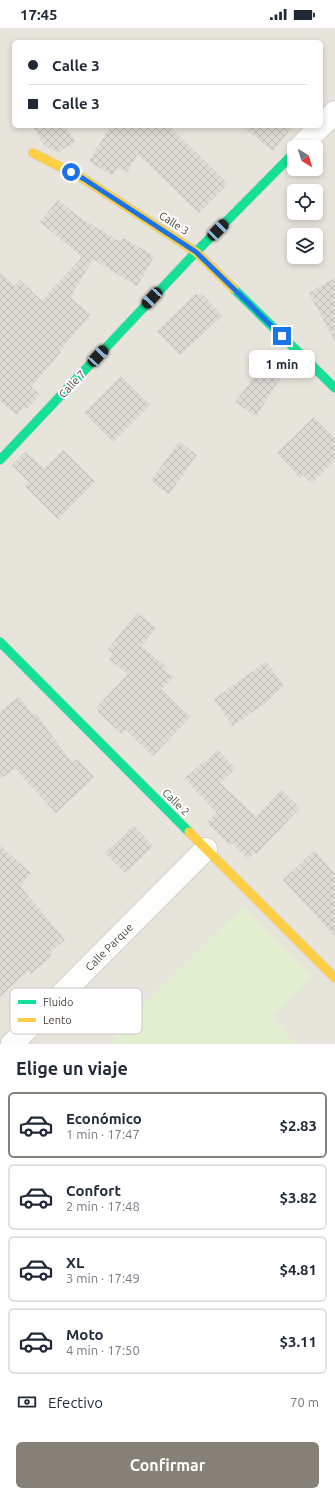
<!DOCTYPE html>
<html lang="es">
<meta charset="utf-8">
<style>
:root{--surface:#fff;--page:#f6f6f7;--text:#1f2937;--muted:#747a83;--line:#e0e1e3;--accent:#868178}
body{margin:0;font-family:Ubuntu,sans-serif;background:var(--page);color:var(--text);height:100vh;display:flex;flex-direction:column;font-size:15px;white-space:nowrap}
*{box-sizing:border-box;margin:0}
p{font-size:13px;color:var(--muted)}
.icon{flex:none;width:22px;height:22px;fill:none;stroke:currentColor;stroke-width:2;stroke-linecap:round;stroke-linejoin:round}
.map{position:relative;height:1016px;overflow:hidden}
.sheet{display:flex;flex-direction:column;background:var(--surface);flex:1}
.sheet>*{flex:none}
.guide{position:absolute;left:12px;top:12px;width:311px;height:88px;border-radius:6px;box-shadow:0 2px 6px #0003;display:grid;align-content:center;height:88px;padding:0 16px;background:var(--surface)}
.needle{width:26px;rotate:142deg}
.buttons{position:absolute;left:287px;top:112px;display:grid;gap:8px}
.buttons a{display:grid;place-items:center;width:36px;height:36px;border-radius:6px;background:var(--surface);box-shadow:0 2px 6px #0003;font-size:20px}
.end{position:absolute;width:18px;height:18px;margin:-9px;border:5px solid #1a73e8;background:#fff;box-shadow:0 0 0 2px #fff}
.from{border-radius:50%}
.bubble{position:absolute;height:28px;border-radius:6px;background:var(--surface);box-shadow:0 2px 6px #0003;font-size:13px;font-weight:700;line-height:28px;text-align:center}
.car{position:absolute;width:12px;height:24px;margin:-12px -6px;border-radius:5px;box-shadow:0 0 3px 1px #0007;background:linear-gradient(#222 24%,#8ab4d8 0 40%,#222 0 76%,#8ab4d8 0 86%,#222 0)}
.guide b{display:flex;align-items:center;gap:14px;height:38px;font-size:15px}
.guide b+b{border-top:1px solid var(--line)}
.guide i{width:10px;height:10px;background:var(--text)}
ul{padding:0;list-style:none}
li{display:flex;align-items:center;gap:12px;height:66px;margin:0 8px 6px;padding:0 8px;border:2px solid var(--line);border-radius:6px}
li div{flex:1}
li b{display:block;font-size:15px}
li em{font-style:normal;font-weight:700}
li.on{border-color:var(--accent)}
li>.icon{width:36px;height:36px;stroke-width:1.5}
h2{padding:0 16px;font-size:18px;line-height:48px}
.pay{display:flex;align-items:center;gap:10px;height:44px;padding:0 16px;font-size:15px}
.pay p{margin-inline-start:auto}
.button{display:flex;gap:8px;margin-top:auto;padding:8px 16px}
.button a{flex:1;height:46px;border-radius:6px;background:var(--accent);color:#fff;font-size:16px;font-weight:700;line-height:46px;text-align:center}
.status{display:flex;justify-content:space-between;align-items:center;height:28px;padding:0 20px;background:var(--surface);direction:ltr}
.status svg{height:11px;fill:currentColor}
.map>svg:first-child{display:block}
.residential{fill:#e7e4dc;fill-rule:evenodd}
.green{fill:#e1eecf}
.building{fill:url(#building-cross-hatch);stroke:#dcd9d4}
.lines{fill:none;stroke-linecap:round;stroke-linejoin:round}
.street-casing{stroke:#d2d0cb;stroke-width:24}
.fast-casing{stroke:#d3cfc5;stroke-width:10}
.slow-casing{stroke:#d3cfc5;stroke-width:10}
.street{stroke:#fdfdfc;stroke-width:22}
.fast{stroke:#16e098;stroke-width:9}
.slow{stroke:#ffcf43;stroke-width:9}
.route{stroke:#1a73e8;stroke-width:5}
.labels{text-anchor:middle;stroke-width:4;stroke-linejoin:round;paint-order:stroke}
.street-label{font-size:11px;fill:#4b4439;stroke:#fff}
.key{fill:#fff;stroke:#c9c7c4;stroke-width:1}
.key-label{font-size:11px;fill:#4b4439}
</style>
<div class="status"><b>17:45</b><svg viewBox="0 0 49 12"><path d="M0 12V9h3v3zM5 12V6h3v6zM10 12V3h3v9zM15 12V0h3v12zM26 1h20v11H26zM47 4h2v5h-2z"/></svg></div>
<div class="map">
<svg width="335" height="1016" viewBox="0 0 335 1016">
<defs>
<pattern id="building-cross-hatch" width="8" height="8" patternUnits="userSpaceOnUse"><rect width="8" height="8" fill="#dedbd6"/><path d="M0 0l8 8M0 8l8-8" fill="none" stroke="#c0bdb8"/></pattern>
</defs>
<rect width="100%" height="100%" fill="#f4f2ee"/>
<path class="residential" d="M 0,0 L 335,0 L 335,1016 L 0,1016 ZM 14,14 L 321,14 L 321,98 L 14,98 ZM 294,119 L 316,119 L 316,141 L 294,141 ZM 294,163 L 316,163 L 316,185 L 294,185 ZM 294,207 L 316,207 L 316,229 L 294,229 Z"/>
<path class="green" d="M 243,879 L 313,949 L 272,990 L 297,1016 L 113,1016 L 125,994 Z"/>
<g class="building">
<path d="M 33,98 L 65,98 L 75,114 L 58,124 L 44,117 Z"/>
<path d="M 111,98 L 169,98 L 228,156 L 199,185 L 138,126 L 127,144 L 118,139 L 112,147 L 89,133 Z"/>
<path d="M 242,98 L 293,98 L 273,123 Z"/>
<path d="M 58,172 L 80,190 L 120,214 L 123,210 L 154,228 L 137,258 L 93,231 L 70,269 L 90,287 L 59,323 L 61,324 L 31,359 L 39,366 L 27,381 L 24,378 L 17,387 L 0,373 L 0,245 L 15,258 L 20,252 L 42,273 L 82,229 L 40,194 Z"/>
<path d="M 335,250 L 335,314 L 309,265 Z"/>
<path d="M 201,265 L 222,288 L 180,327 L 157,303 L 196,266 L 198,268 Z"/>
<path d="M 263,338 L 281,349 L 256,388 L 235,374 Z"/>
<path d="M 121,348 L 150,377 L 113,414 L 84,385 Z"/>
<path d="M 314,389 L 335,411 L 335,432 L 311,455 L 303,447 L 300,450 L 277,425 Z"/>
<path d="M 179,414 L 197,427 L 169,466 L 151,453 Z"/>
<path d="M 63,422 L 95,454 L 58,491 L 25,458 L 29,454 L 12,437 L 25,424 L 44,441 Z"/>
<path d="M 137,585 L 156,600 L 141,618 L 167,640 L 164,642 L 173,649 L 161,661 L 190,689 L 153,728 L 126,702 L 122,706 L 97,683 L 99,680 L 97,679 L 128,646 L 109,631 L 113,626 L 108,621 Z"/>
<path d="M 266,634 L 284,658 L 272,667 L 273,669 L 233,698 L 214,671 Z"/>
<path d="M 19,669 L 34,688 L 36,686 L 72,735 L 77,731 L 94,749 L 56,785 L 15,740 L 0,751 L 0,683 Z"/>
<path d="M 218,722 L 235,741 L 220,755 L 256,789 L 281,762 L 300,780 L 256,826 L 254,824 L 248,830 L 232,815 L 230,817 L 207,795 L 217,785 L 185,750 L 203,734 L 204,735 Z"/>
<path d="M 134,798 L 153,818 L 125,845 L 105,825 Z"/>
<path d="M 0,818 L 31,845 L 20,858 L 65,912 L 50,924 L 52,927 L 31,946 L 28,942 L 0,969 Z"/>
<path d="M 314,823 L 335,846 L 335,908 L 283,852 Z"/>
</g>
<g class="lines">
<defs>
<g id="street">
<path d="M 300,119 L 335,84"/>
<path d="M 12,1016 L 206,821"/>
</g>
<g id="fast">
<path d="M 234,261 L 335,360"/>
<path d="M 0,432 L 196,224 L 294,125"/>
<path d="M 0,614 L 189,804"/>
</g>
<g id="slow">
<path d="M 33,125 L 84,151 L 196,224 L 234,261"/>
<path d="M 189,804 L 335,950"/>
</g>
</defs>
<use href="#street" class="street-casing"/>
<use href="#fast" class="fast-casing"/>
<use href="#slow" class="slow-casing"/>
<use href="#street" class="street"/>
<use href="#fast" class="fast"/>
<use href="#slow" class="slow"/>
</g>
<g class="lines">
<path class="route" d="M 71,144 L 84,151 L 196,224 L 282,308"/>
</g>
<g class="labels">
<g class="street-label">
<text transform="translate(174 195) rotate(33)" y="4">Calle 3</text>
<text transform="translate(72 356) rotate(-47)" y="4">Calle 7</text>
<text transform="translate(176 774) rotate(45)" y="4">Calle 2</text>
<text transform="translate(109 919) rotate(-45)" y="4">Calle Parque</text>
</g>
</g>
<rect x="10" y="960" width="132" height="46" rx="6" class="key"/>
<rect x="18" y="972" width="18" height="4" fill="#16e098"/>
<rect x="18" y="990" width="18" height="4" fill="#ffcf43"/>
<g class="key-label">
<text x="43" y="978">Fluido</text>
<text x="43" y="996">Lento</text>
</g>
</svg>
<div class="buttons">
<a><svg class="needle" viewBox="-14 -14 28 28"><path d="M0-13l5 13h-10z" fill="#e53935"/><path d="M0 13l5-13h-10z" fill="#747a83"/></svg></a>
<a><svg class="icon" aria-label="locate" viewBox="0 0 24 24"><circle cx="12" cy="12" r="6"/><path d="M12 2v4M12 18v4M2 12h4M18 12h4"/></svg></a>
<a><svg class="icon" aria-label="layers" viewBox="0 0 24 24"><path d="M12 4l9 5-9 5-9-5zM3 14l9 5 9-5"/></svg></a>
</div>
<i class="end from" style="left:71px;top:144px"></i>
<i class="end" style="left:282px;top:308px"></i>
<div class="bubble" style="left:249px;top:322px;width:66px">1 min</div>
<i class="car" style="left:218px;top:202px;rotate:45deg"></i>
<i class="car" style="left:152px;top:270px;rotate:223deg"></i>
<i class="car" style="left:98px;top:328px;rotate:43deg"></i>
<div class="guide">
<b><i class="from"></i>Calle 3</b>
<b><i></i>Calle 3</b>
</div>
</div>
<section class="sheet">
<h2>Elige un viaje</h2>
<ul>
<li class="on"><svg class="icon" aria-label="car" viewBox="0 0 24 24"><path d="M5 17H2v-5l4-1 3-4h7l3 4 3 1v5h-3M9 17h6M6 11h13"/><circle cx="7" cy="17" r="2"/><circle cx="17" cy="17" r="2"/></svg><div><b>Económico</b><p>1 min · 17:47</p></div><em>$2.83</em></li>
<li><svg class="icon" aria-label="car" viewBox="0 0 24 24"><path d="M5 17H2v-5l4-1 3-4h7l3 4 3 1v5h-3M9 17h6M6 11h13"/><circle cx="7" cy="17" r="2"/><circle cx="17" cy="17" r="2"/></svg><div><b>Confort</b><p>2 min · 17:48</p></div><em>$3.82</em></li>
<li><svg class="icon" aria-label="car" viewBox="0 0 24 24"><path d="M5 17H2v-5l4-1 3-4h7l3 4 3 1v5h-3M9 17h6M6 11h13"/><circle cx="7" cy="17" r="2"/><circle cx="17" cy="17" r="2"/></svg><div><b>XL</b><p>3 min · 17:49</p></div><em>$4.81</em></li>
<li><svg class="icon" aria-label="car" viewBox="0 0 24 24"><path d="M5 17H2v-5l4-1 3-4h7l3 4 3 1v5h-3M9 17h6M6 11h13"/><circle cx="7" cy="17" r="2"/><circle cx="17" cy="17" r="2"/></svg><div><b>Moto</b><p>4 min · 17:50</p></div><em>$3.11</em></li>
</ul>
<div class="pay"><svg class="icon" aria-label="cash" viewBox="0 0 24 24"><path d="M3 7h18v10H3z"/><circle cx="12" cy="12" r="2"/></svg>Efectivo<p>70 m</p></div>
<div class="button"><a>Confirmar</a></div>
</section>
